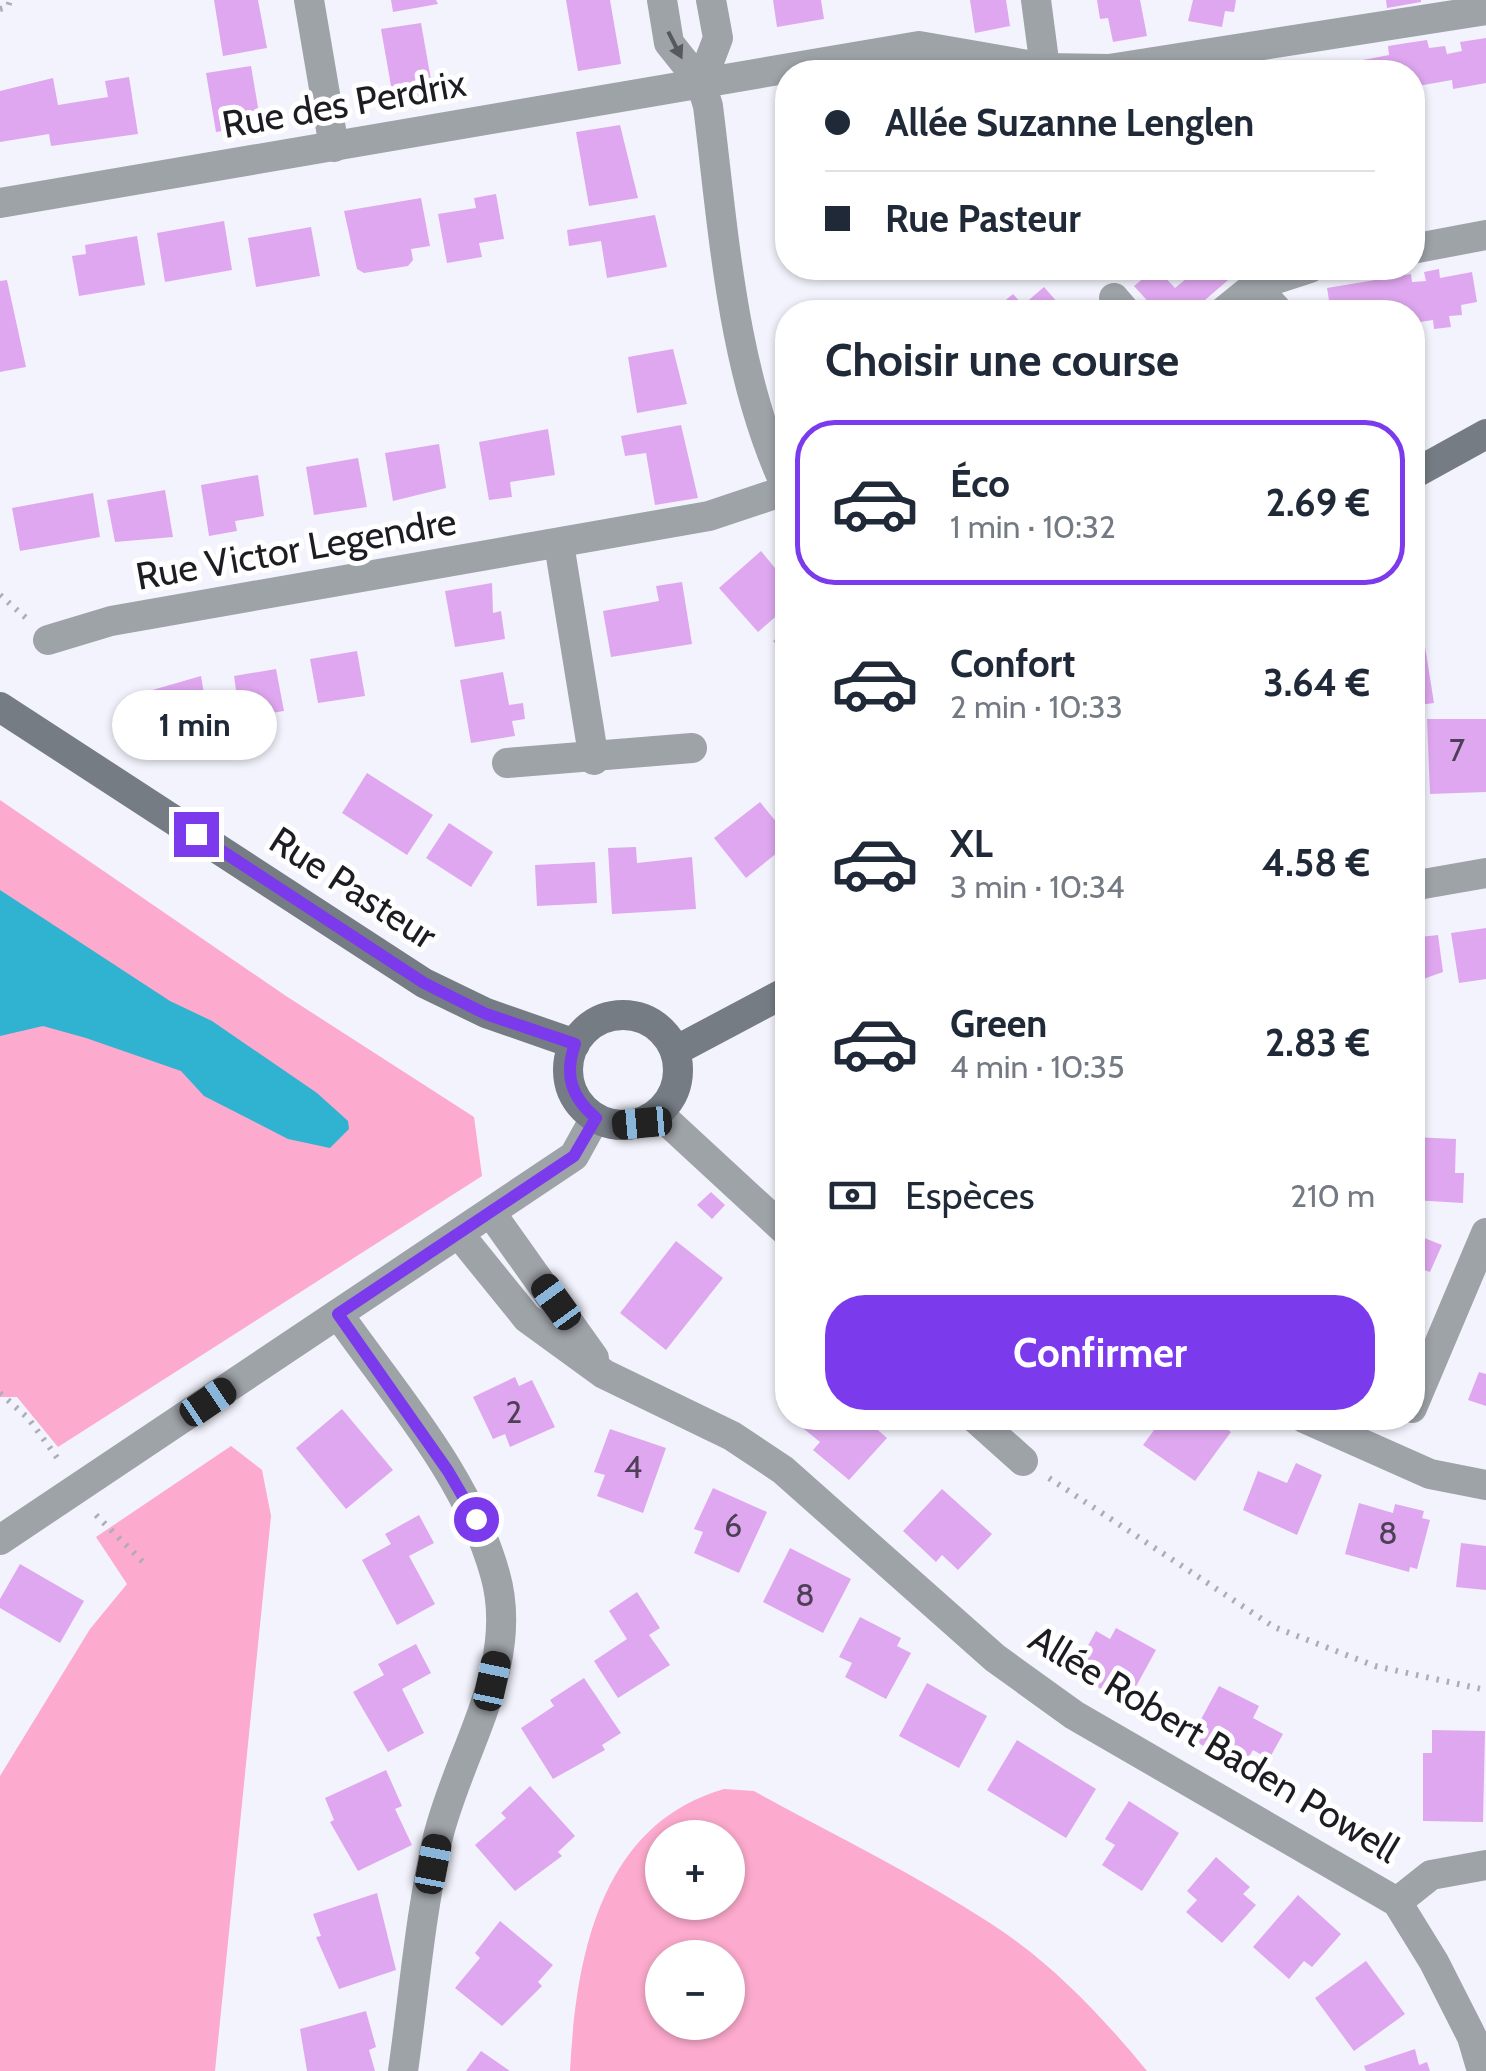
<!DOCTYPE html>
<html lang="fr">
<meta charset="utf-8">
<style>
:root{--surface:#fff;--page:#f2f2f3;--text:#1f2937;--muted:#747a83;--line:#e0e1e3;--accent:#7c3aed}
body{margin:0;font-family:Cabin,sans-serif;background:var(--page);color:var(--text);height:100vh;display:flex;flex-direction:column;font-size:38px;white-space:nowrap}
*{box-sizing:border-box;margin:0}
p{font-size:32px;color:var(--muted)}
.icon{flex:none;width:55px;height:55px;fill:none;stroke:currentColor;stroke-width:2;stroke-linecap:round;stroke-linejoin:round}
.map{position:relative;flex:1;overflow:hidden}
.drawer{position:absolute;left:775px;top:300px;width:650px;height:1130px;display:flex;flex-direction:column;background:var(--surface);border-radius:40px;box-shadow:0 2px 8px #0004}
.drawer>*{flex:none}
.banner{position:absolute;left:775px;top:60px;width:650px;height:220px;border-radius:40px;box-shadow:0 2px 8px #0004;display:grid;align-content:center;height:220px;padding:0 50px;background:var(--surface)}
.buttons{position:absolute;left:645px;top:1820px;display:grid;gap:20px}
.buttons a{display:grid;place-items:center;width:100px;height:100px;border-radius:50%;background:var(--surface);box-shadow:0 2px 8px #0004;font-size:50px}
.end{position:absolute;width:45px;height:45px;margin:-22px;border:12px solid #7c3aed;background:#fff;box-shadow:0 0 0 5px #fff}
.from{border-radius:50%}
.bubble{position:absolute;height:70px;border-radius:35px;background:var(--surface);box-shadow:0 2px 8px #0004;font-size:32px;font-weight:800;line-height:70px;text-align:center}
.car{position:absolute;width:30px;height:60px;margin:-30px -15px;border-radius:12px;box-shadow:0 0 8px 2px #0007;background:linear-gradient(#222 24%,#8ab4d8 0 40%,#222 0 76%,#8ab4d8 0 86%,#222 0)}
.banner b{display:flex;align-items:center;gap:35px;height:95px;font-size:38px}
.banner b+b{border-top:2px solid var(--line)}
.banner i{width:25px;height:25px;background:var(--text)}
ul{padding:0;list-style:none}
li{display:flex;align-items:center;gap:30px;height:165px;margin:0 20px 15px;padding:0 30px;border:5px solid transparent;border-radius:40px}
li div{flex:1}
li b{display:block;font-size:38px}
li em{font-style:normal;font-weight:800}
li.on{border-color:var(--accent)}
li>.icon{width:90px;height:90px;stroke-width:1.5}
h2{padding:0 50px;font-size:45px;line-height:120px}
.pay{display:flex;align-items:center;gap:25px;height:110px;padding:0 50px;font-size:38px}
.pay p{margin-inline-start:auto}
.button{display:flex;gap:20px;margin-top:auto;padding:20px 50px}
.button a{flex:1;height:115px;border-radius:40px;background:var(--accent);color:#fff;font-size:40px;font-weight:800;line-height:115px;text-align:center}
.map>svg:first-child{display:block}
.green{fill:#fcaacd;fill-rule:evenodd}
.water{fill:#30b3d1}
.building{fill:#dfa7ef}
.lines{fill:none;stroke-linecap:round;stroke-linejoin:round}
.path{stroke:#adadb6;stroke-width:6;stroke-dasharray:2.5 8;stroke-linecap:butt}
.street{stroke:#9ea3a8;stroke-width:30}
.secondary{stroke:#757c84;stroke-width:30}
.oneway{fill:#56595e}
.route{stroke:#7c3aed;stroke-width:12}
.labels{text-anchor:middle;stroke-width:10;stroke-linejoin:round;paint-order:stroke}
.number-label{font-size:32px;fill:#4d3f55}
.street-label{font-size:38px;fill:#1c1c22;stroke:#fff}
</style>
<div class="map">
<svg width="1486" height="2071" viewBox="0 0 1486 2071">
<rect width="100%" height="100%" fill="#f3f3fd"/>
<g class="green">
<path d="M 0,800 L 286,996 L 474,1117 L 482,1176 L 58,1447 L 17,1397 L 0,1397 Z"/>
<path d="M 231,1446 L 262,1470 L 271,1516 L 215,2071 L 0,2071 L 0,1776 L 90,1629 L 127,1584 L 96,1537 Z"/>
<path d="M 724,1789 L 754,1791 C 832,1834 915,1874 990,1923 C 1051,1962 1101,2015 1147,2071 L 570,2071 C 576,1959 599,1825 724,1789 ZM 662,1838 L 728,1838 L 728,1902 L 662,1902 ZM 662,1958 L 728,1958 L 728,2022 L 662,2022 Z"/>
</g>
<path class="water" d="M 0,890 L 170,1001 L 212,1021 L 317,1093 L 348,1121 L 349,1129 L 330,1148 L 288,1139 L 204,1096 L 181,1071 L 86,1038 L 43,1026 L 0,1036 Z"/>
<g class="building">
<path d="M 214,0 L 258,0 L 267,48 L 223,56 Z"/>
<path d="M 391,0 L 436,0 L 438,4 L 393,12 Z"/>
<path d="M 566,0 L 610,0 L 621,64 L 578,71 Z"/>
<path d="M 773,0 L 821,0 L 824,19 L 777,27 Z"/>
<path d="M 970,0 L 1006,0 L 1010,26 L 975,33 Z"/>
<path d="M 1097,0 L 1140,0 L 1147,36 L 1113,42 L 1108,18 L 1100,19 Z"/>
<path d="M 1193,0 L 1236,0 L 1234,12 L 1225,11 L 1222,27 L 1188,21 Z"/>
<path d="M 1386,0 L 1421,0 L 1421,2 L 1387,8 Z"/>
<path d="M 421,23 L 434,97 L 394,103 L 381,29 Z"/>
<path d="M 1486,38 L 1486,83 L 1453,89 L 1452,80 L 1412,87 L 1412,72 L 1301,72 L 1389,55 L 1388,46 L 1407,43 L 1427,40 L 1429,48 L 1445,46 L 1447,54 L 1462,51 L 1460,42 Z"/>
<path d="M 251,66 L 261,125 L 216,132 L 206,73 Z"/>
<path d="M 129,77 L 138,134 L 51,146 L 49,134 L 0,142 L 0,91 L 53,78 L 58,105 L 108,97 L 105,81 Z"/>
<path d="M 620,125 L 638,198 L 589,206 L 576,132 Z"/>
<path d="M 496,194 L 504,239 L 479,243 L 482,257 L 447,263 L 438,214 L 476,208 L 474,198 Z"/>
<path d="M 421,198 L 430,246 L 411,249 L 413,260 L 408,266 L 364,273 L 357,269 L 344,211 Z"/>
<path d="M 655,215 L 667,267 L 607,278 L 601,241 L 569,246 L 567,230 Z"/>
<path d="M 224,221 L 232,270 L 165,282 L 157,233 Z"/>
<path d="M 311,227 L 320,276 L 256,287 L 248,238 Z"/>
<path d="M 137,236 L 145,285 L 79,296 L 72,256 L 86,254 L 85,245 Z"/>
<path d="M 1156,268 L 1175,288 L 1199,268 L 1228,268 L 1234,275 L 1191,312 L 1150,312 L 1153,307 L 1134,286 Z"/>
<path d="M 1439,269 L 1440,278 L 1472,272 L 1477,302 L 1461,305 L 1462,315 L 1449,316 L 1451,327 L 1434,329 L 1433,320 L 1420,322 L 1422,332 L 1412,333 L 1412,312 L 1331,312 L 1327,288 L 1411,274 L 1412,282 L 1426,281 L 1424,272 Z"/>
<path d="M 7,280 L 26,367 L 0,372 L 0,281 Z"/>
<path d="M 1044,287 L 1066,312 L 991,312 L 1013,294 L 1023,305 Z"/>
<path d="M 673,349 L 687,404 L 637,413 L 628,357 Z"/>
<path d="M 681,425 L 698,498 L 655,505 L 646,453 L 625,456 L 621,436 Z"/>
<path d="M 548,429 L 555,475 L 510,482 L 512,497 L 489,500 L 479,442 Z"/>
<path d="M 439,444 L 446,488 L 393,501 L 385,453 Z"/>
<path d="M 358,458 L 367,507 L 314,515 L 306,467 Z"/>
<path d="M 258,475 L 264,516 L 235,521 L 237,531 L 209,536 L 201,485 Z"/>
<path d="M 165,490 L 173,537 L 115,542 L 107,500 Z"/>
<path d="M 93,493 L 100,537 L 20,551 L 12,508 Z"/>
<path d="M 761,551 L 784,579 L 778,584 L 788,595 L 788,606 L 758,632 L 719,588 Z"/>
<path d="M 682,582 L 692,644 L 611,657 L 603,611 L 659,601 L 656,586 Z"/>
<path d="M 492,583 L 493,613 L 501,611 L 505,639 L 455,647 L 445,591 Z"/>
<path d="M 788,628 L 788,657 L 773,641 Z"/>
<path d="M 1423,634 L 1434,703 L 1412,706 L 1412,636 Z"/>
<path d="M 357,651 L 365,696 L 318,703 L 310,659 Z"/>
<path d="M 276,669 L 284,711 L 240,718 L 234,676 Z"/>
<path d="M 503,672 L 509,705 L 523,703 L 525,719 L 512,721 L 515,736 L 471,743 L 460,680 Z"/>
<path d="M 201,676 L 209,724 L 149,735 L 142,693 Z"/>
<path d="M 1427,719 L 1486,719 L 1486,792 L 1430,794 Z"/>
<rect x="1412" y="754" width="13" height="50"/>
<path d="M 367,773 L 433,815 L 407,855 L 342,813 Z"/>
<path d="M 760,802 L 788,836 L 788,844 L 746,878 L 714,838 Z"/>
<path d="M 449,823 L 493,852 L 471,887 L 426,858 Z"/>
<path d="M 636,847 L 637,863 L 692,857 L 696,909 L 612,914 L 608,848 Z"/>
<path d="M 595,862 L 597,903 L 537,906 L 535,865 Z"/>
<path d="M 1486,928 L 1486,979 L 1459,983 L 1451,933 Z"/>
<path d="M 1420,933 L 1420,937 L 1438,935 L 1443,972 L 1412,983 L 1412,934 Z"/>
<path d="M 1412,1137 L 1456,1139 L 1455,1173 L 1464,1173 L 1463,1203 L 1412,1200 Z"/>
<path d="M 711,1192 L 725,1205 L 712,1219 L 697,1205 Z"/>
<path d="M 1412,1233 L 1442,1245 L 1430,1272 L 1424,1270 L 1421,1276 L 1412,1273 Z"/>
<path d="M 676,1241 L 723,1278 L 666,1350 L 620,1313 Z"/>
<path d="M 1479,1372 L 1486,1374 L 1486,1406 L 1468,1400 Z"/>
<path d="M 515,1377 L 519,1386 L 532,1380 L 555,1427 L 510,1447 L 505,1434 L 493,1439 L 473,1397 Z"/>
<path d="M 342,1409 L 393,1470 L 346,1509 L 296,1448 Z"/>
<path d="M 815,1418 L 864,1418 L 887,1438 L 849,1480 L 813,1450 L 820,1442 L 804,1429 Z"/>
<path d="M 1163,1418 L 1183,1418 L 1197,1427 L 1204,1418 L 1211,1418 L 1231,1432 L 1195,1481 L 1143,1445 Z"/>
<path d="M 610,1429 L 666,1448 L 643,1513 L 597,1496 L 605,1475 L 594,1472 Z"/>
<path d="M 1296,1463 L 1322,1475 L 1297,1535 L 1243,1510 L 1258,1471 L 1287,1483 Z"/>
<path d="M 713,1488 L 767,1512 L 739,1573 L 694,1553 L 703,1532 L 694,1529 Z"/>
<path d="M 942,1489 L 992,1534 L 958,1570 L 942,1555 L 936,1562 L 903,1531 Z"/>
<path d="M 1359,1503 L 1393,1513 L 1395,1504 L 1424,1511 L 1422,1518 L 1430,1520 L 1417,1569 L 1410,1567 L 1409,1572 L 1345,1554 Z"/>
<path d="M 419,1515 L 434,1543 L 409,1556 L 435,1604 L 397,1625 L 362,1560 L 391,1544 L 385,1534 Z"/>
<path d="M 1461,1543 L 1486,1546 L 1486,1590 L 1456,1587 Z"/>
<path d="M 790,1548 L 851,1579 L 823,1633 L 763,1602 Z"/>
<path d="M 20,1564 L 84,1601 L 60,1643 L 0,1608 L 0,1599 Z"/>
<path d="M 637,1592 L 660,1628 L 649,1635 L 670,1665 L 618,1698 L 594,1661 L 627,1639 L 609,1611 Z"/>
<path d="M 860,1617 L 901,1638 L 897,1646 L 911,1653 L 886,1699 L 845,1677 L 852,1663 L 839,1657 Z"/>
<path d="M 1116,1628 L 1156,1650 L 1134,1690 L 1127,1686 L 1119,1699 L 1073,1673 L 1096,1631 L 1110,1639 Z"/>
<path d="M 416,1644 L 431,1673 L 402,1689 L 424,1733 L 388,1752 L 353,1692 L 384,1675 L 378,1664 Z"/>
<path d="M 584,1678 L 621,1733 L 602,1745 L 605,1750 L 553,1779 L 521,1728 L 554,1706 L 550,1700 Z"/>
<path d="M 927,1683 L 987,1716 L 959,1768 L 899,1736 Z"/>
<path d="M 1219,1686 L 1259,1706 L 1253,1718 L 1283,1734 L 1269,1759 L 1253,1750 L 1243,1767 L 1198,1743 L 1207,1728 L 1199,1723 Z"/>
<path d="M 1432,1730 L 1485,1731 L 1483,1822 L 1423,1821 L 1423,1753 L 1432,1753 Z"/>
<path d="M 1017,1740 L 1096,1789 L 1066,1838 L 987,1790 Z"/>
<path d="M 386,1770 L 402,1806 L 395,1809 L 412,1845 L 358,1871 L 330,1822 L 334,1820 L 325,1798 Z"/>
<path d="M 530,1786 L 575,1836 L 558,1852 L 562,1856 L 515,1891 L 475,1845 L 506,1818 L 501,1813 Z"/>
<path d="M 1129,1801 L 1179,1833 L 1142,1891 L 1102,1865 L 1115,1845 L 1105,1839 Z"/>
<path d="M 1216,1857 L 1250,1887 L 1243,1894 L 1256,1905 L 1222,1943 L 1186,1912 L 1197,1900 L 1187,1891 Z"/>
<path d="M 377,1893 L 396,1970 L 339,1989 L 316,1937 L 321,1936 L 313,1914 Z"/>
<path d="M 1298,1895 L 1341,1934 L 1312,1967 L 1304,1961 L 1289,1979 L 1253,1947 Z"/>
<path d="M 500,1921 L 553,1965 L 538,1982 L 542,1986 L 502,2026 L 455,1988 L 480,1958 L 475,1953 Z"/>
<path d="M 1366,1961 L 1405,2014 L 1354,2051 L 1315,1998 Z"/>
<path d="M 366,2011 L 376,2047 L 369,2050 L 375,2071 L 307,2071 L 300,2029 Z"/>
<path d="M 1415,2049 L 1419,2065 L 1427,2062 L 1430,2071 L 1366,2071 L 1364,2066 Z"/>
<path d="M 481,2051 L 510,2071 L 466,2071 Z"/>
</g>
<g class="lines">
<g class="path">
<path d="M 0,9 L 8,7 L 10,0"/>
<path d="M 0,595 L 26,618"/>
<path d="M 0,1393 L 28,1418 L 61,1463"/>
<path d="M 1049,1478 L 1274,1627 L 1375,1666 L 1486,1690"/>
<path d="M 96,1515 L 145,1564"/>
</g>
<g class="street">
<path d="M 309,0 L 334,147"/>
<path d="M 662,0 L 669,43 L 701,83 L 708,106 C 724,234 732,373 788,491"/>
<path d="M 1036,0 L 1045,68"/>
<path d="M 701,83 L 718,38 L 711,0"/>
<path d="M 0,203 L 919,46 L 1045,68 L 1109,69 L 1486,10"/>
<path d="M 1412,249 L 1486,235"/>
<path d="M 1255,286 L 1279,312"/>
<path d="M 1114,298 L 1126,312"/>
<path d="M 1223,312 L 1255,286 L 1310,268"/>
<path d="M 559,544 L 594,760"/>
<path d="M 48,640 L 111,621 L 709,516 L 787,490"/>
<path d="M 507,763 L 692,748"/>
<path d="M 1412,886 L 1486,873"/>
<path d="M 658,1113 L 788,1233"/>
<path d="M 491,1213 L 594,1358"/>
<path d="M 459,1234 L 527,1318 L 604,1374 L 732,1436 L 783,1470 L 995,1658 L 1074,1715 L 1397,1902 L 1434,1962 L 1472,2037 L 1482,2071"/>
<path d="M 338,1314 C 395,1395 468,1477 495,1574 C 521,1665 459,1751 438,1837 C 420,1913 414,1994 403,2071"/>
<path d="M 1412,1408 L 1486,1233"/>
<path d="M 975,1418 L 1023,1461"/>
<path d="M 1304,1418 L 1430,1474 L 1486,1485"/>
<path d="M 0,1540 L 574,1156 L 595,1118"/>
<path d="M 1397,1902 L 1431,1875 L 1486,1865"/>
</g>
<g class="secondary">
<path d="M 1412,475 L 1486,434"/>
<path d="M 0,707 L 424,983 L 486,1013 L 575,1044"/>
<circle cx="623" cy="1070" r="55"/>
<path d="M 675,1051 L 788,991"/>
</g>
</g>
<defs><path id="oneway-solid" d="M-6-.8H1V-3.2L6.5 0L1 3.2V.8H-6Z" transform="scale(2.5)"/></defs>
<use class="oneway" href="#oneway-solid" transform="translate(675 45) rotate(63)"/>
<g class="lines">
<path class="route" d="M 196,834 L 424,983 L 486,1014 L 575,1044 C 564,1075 571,1097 596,1118 L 574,1156 L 338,1314 L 448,1471 L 476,1519"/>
</g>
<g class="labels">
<g class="number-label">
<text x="1457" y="761">7</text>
<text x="514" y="1423">2</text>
<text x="633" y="1478">4</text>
<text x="733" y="1537">6</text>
<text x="1388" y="1544">8</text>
<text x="805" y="1606">8</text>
</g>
<g class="street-label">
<text transform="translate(344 104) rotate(-10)" y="13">Rue des Perdrix</text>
<text transform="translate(296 549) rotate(-10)" y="13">Rue Victor Legendre</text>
<text transform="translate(353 888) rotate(33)" y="13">Rue Pasteur</text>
<text transform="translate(1214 1744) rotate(31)" y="13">Allée Robert Baden Powell</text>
</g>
</g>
</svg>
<div class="buttons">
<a>+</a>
<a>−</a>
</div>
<i class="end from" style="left:476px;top:1519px"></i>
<i class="end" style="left:196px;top:834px"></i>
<div class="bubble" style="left:112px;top:690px;width:165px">1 min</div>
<i class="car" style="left:642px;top:1123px;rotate:265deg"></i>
<i class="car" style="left:556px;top:1302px;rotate:324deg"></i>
<i class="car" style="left:208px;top:1402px;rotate:56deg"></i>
<i class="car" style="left:492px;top:1681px;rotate:12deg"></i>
<i class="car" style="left:433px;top:1864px;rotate:11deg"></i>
<div class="banner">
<b><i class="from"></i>Allée Suzanne Lenglen</b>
<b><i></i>Rue Pasteur</b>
</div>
<section class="drawer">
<h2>Choisir une course</h2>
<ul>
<li class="on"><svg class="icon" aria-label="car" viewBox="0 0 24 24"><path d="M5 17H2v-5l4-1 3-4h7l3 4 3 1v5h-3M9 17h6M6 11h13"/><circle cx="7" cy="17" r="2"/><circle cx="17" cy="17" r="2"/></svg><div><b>Éco</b><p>1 min · 10:32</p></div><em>2.69 €</em></li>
<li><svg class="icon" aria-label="car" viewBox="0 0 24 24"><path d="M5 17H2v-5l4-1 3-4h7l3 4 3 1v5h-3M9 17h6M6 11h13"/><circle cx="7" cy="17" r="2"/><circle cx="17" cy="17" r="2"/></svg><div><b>Confort</b><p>2 min · 10:33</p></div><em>3.64 €</em></li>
<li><svg class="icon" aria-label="car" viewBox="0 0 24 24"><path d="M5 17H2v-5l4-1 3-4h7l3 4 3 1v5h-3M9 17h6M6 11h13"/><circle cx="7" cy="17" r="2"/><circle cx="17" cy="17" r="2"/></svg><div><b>XL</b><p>3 min · 10:34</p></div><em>4.58 €</em></li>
<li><svg class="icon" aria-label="car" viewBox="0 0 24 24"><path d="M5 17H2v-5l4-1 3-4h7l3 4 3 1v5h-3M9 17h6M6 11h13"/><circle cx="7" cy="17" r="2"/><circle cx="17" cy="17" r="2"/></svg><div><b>Green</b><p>4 min · 10:35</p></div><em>2.83 €</em></li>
</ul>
<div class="pay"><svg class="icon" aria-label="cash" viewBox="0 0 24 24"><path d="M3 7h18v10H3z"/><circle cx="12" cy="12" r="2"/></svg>Espèces<p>210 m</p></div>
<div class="button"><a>Confirmer</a></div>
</section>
</div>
